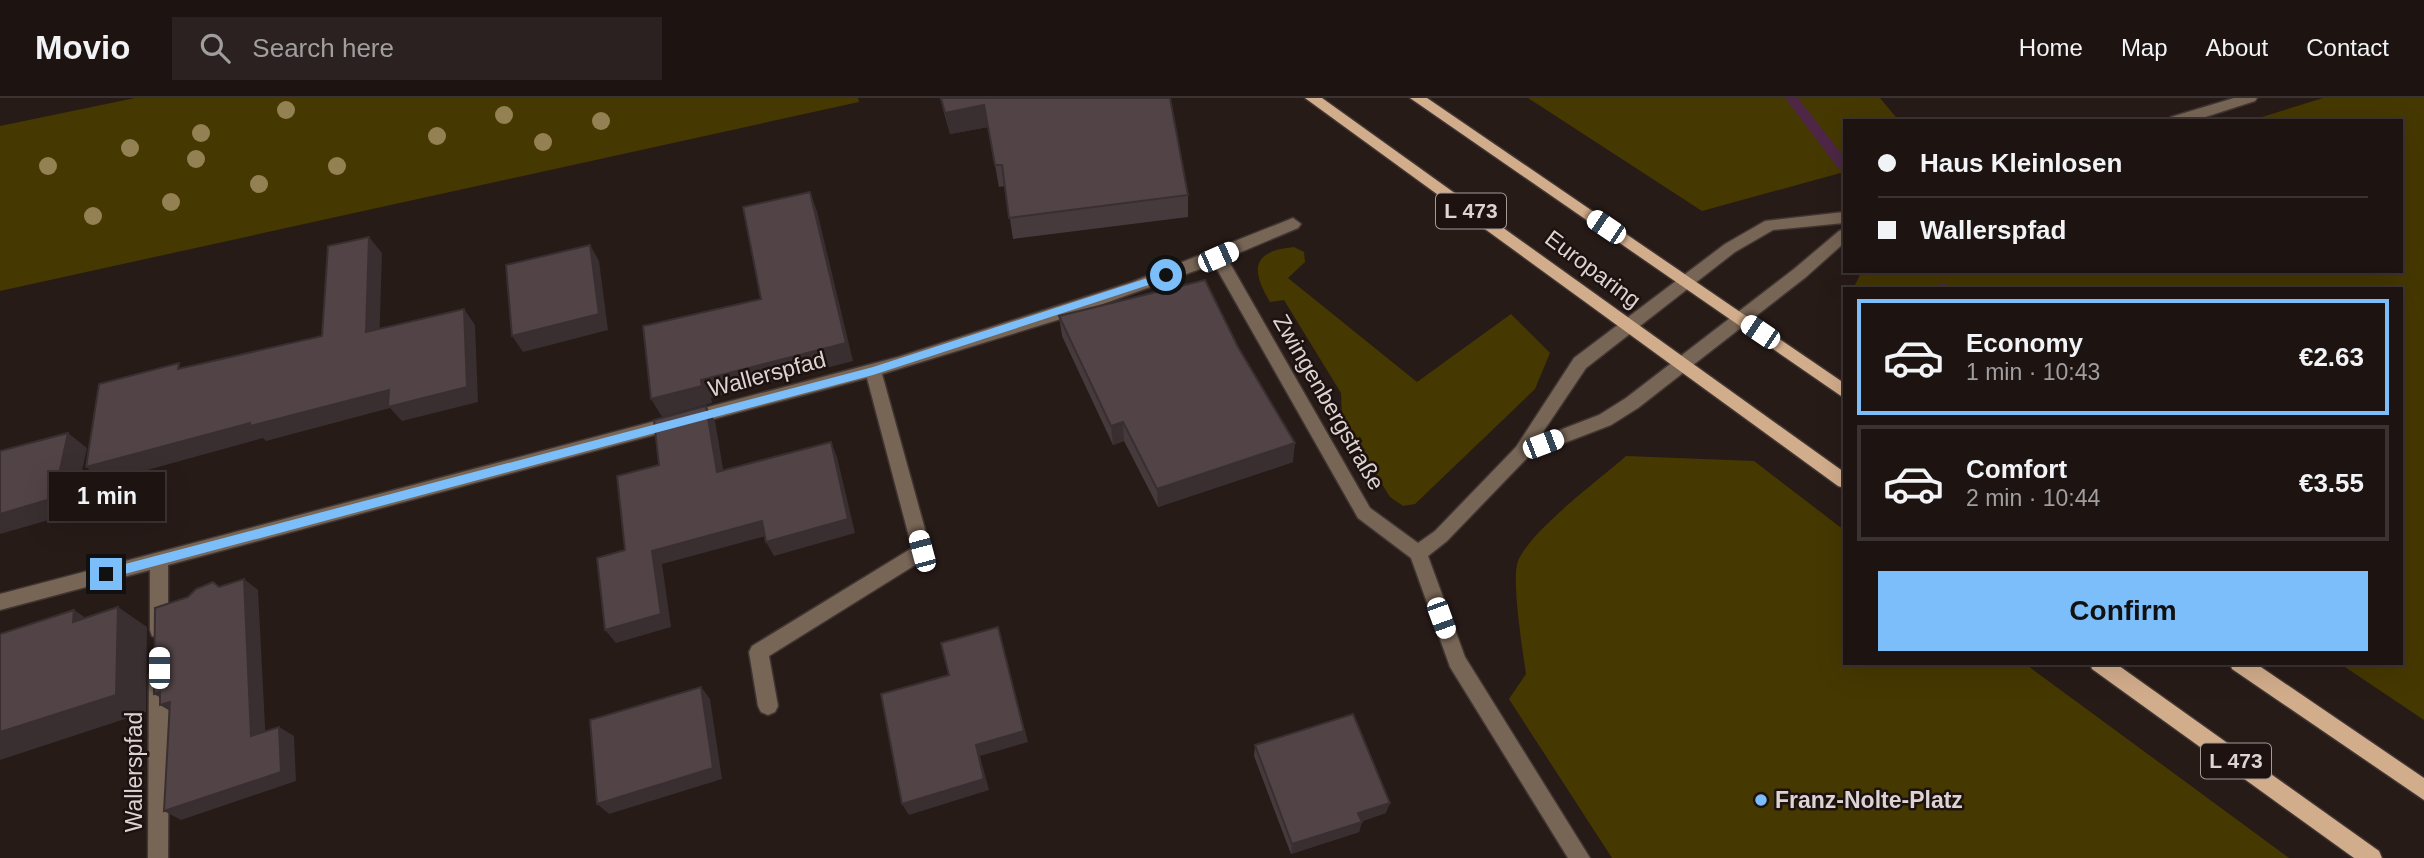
<!DOCTYPE html>
<meta charset="utf-8">
<style>
:root{--surface:#1d1412;--page:#2a2120;--text:#f1f3f6;--muted:#a09e9f;--line:#3b3332;--accent:#7cbef9}
body{margin:0;font-family:Helvetica,sans-serif;background:var(--page);color:var(--text);height:100vh;display:flex;flex-direction:column;font-size:26px;white-space:nowrap}
*{box-sizing:border-box;margin:0}
p{font-size:23px;color:var(--muted)}
.icon{flex:none;width:38px;height:38px;fill:none;stroke:currentColor;stroke-width:2;stroke-linecap:round;stroke-linejoin:round}
.map{position:relative;flex:1;overflow:hidden}
.details{position:absolute;left:1843px;top:189px;width:560px;height:378px;display:flex;flex-direction:column;background:var(--surface);border-radius:0px;box-shadow:0 7px 28px #0002,0 0 0 2px var(--line)}
.details>*{flex:none}
.top-card{position:absolute;left:1843px;top:21px;width:560px;height:154px;border-radius:0px;box-shadow:0 7px 28px #0002,0 0 0 2px var(--line);display:grid;align-content:center;height:154px;padding:0 35px;background:var(--surface)}
.end{position:absolute;width:32px;height:32px;margin:-16px;border:9px solid #7cbef9;background:#111;box-shadow:0 0 0 4px #111}
.from{border-radius:50%}
.bubble{position:absolute;height:49px;border-radius:0px;background:var(--surface);box-shadow:0 7px 28px #0002,0 0 0 2px var(--line);font-size:23px;font-weight:800;line-height:49px;text-align:center}
.car{position:absolute;width:21px;height:42px;margin:-21px -10px;border-radius:9px;box-shadow:0 0 5px 2px #0007;background:linear-gradient(#fff 24%,#345 0 40%,#fff 0 76%,#345 0 86%,#fff 0)}
.top-card b{display:flex;align-items:center;gap:24px;height:66px;font-size:26px}
.top-card b+b{border-top:2px solid var(--line)}
.top-card i{width:18px;height:18px;background:var(--text)}
ul{padding:12px 0 0;list-style:none}
li{display:flex;align-items:center;gap:21px;height:116px;margin:0 14px 10px;padding:0 21px;border:4px solid var(--line);border-radius:0px}
li div{flex:1}
li b{display:block;font-size:26px}
li em{font-style:normal;font-weight:800}
li.current{border-color:var(--accent)}
li>.icon{width:63px;height:63px;stroke-width:1.5}
.action{display:flex;gap:14px;margin-top:auto;padding:14px 35px}
.action a{flex:1;height:80px;border-radius:0px;background:var(--accent);color:#111;font-size:28px;font-weight:800;line-height:80px;text-align:center}
header{display:flex;align-items:center;gap:42px;box-sizing:border-box;height:98px;padding:0 35px;background:var(--surface);border-bottom:2px solid var(--line)}
header strong{font-size:33px}
nav{display:flex;gap:38px;margin-inline-start:auto;font-size:24px}
.search{width:490px;height:63px;background:var(--page);display:flex;align-items:center;gap:18px;box-sizing:border-box;padding:0 24px;border-radius:0px;color:var(--muted);font-size:26px}
.map>svg:first-child{display:block}
.green{fill:#463801}
.lines{fill:none;stroke-linecap:round;stroke-linejoin:round}
.stream{fill:#4e2746;fill-rule:evenodd}
.minor-casing{stroke:#403532;stroke-width:3}
.major-casing{stroke:#403532;stroke-width:3}
.minor{fill:#776555;fill-rule:evenodd}
.major{fill:#d2ad8c;fill-rule:evenodd}
.tree{fill:#948153}
.wall{fill:#463a3c}
.shaded-wall{fill:#392f31}
.building{fill:#514346;stroke:#392f31;stroke-width:2}
.route{fill:#7cbef9}
.poi-dot{fill:#7cbef9;stroke:#1d120f;stroke-width:2.5}
.labels{text-anchor:middle;stroke-width:5;stroke-linejoin:round;paint-order:stroke}
.shield{fill:#1d120f;stroke:#a39a98;stroke-width:2}
.shield-label{font-size:21px;font-weight:bold;fill:#dcd4d2}
.street-label{font-size:23px;fill:#dcd4d2;stroke:#1d120f}
.poi-label{font-size:23px;font-weight:bold;fill:#dcd4d2;stroke:#1d120f;text-anchor:start}
</style>
<header>
<strong>Movio</strong>
<div class="search"><svg class="icon" aria-label="search" viewBox="0 0 24 24"><circle cx="10" cy="10" r="6"/><path d="M15 15l6 6"/></svg>Search here</div>
<nav><a>Home</a><a>Map</a><a>About</a><a>Contact</a></nav>
</header>
<div class="map">
<svg width="2424" height="760" viewBox="0 0 2424 760">
<rect width="100%" height="100%" fill="#271b18"/>
<g class="green">
<path d="M 135,0 L 858,0 L 859,4 L 0,193 L 0,28 Z"/>
<path d="M 1528,0 L 1880,0 L 1899,23 L 1844,23 L 1844,74 L 1702,113 Z"/>
<path d="M 2323,0 L 2424,0 L 2424,622 L 2339,565 L 2401,565 L 2401,191 L 1853,191 L 1862,173 L 2401,173 L 2401,23 L 2249,23 Z"/>
<path d="M 1294,149 L 1304,154 L 1305,164 L 1288,180 L 1417,284 L 1511,216 L 1550,255 L 1535,291 L 1415,406 L 1403,408 L 1390,399 L 1342,322 L 1341,295 L 1284,202 L 1270,204 C 1251,172 1251,153 1294,149 Z"/>
<path d="M 1626,358 L 1754,363 L 1844,432 L 1844,565 L 2024,565 L 2289,760 L 1612,760 L 1509,601 L 1526,576 C 1523,554 1511,482 1518,463 C 1531,432 1599,382 1626,358 Z"/>
</g>
<g class="lines">
<g class="stream">
<path d="M 1785,0 L 1798,0 L 1844,59 L 1844,73 L 1839,71 Z"/>
<path d="M 1944,185 L 1952,191 L 1937,191 L 1939,186 Z"/>
</g>
<defs>
<g id="minor">
<path d="M 2234,0 L 2257,0 L 2255,3 L 2193,23 L 2169,23 L 2171,19 Z"/>
<path d="M 1844,114 L 1844,125 L 1773,132 L 1735,154 L 1586,270 L 1539,340 L 1599,317 L 1626,300 L 1794,171 L 1839,133 L 1844,131 L 1844,145 L 1806,179 L 1638,310 L 1611,327 L 1528,359 L 1447,443 L 1428,458 L 1465,559 L 1590,760 L 1568,760 L 1450,569 L 1411,460 L 1358,420 L 1214,166 L 1064,220 L 882,276 L 931,453 L 928,459 L 769,558 L 778,608 L 775,614 L 768,617 L 761,614 L 758,608 L 749,554 L 752,548 L 912,450 L 867,280 L 168,467 L 168,532 L 166,538 L 159,540 L 152,538 L 150,532 L 150,472 L 0,512 L 0,496 L 898,259 L 1132,184 L 1293,120 L 1301,126 L 1298,130 L 1227,160 L 1370,410 L 1418,445 L 1435,433 L 1516,349 L 1574,260 L 1725,146 L 1765,123 Z"/>
<path d="M 159,568 L 166,571 L 169,577 L 168,760 L 148,760 L 149,577 L 152,571 Z"/>
</g>
<g id="major">
<path d="M 1305,0 L 1322,0 L 1844,374 L 1844,390 L 1838,388 Z"/>
<path d="M 1410,0 L 1427,0 L 1844,285 L 1844,300 Z"/>
<path d="M 2090,565 L 2115,565 L 2379,753 L 2382,760 L 2354,760 L 2092,571 Z"/>
<path d="M 2230,565 L 2255,565 L 2424,680 L 2424,702 L 2232,571 Z"/>
</g>
</defs>
<use href="#minor" class="minor-casing"/>
<use href="#major" class="major-casing"/>
<use href="#minor" class="minor"/>
<use href="#major" class="major"/>
</g>
<g class="tree">
<circle cx="286" cy="12" r="9"/>
<circle cx="504" cy="17" r="9"/>
<circle cx="601" cy="23" r="9"/>
<circle cx="201" cy="35" r="9"/>
<circle cx="437" cy="38" r="9"/>
<circle cx="543" cy="44" r="9"/>
<circle cx="130" cy="50" r="9"/>
<circle cx="196" cy="61" r="9"/>
<circle cx="48" cy="68" r="9"/>
<circle cx="337" cy="68" r="9"/>
<circle cx="259" cy="86" r="9"/>
<circle cx="171" cy="104" r="9"/>
<circle cx="93" cy="118" r="9"/>
</g>
<g class="wall">
<path d="M 940,0 L 1170,0 L 1188,97 L 1188,119 L 1013,141 L 1005,88 L 999,89 L 988,29 L 950,36 Z"/>
<path d="M 1059,218 L 1293,364 L 1158,409 L 1124,343 L 1113,347 L 1062,238 Z"/>
<path d="M 1255,647 L 1386,715 L 1362,723 L 1359,734 L 1291,756 L 1254,658 Z"/>
</g>
<g class="shaded-wall">
<path d="M 984,7 L 988,29 L 950,36 L 945,15 Z"/>
<path d="M 810,94 L 817,113 L 853,263 L 711,300 L 712,305 L 662,319 L 651,301 L 701,282 L 846,245 Z"/>
<path d="M 369,139 L 382,155 L 379,250 L 366,234 Z"/>
<path d="M 590,147 L 599,163 L 608,232 L 523,254 L 512,238 Z"/>
<path d="M 464,211 L 475,227 L 478,304 L 402,323 L 390,310 L 266,343 L 263,340 L 104,384 L 86,369 L 250,325 L 389,292 Z"/>
<path d="M 706,308 L 715,323 L 726,388 L 717,374 Z"/>
<path d="M 1123,324 L 1124,343 L 1113,347 L 1111,328 Z"/>
<path d="M 68,335 L 87,350 L 73,415 L 0,436 L 0,416 Z"/>
<path d="M 831,344 L 837,359 L 855,435 L 774,458 L 766,444 Z"/>
<path d="M 1295,345 L 1293,364 L 1158,409 L 1157,391 Z"/>
<path d="M 762,423 L 770,437 L 662,466 L 671,529 L 616,545 L 605,532 L 652,453 Z"/>
<path d="M 244,481 L 258,492 L 266,648 L 251,638 Z"/>
<path d="M 118,509 L 147,529 L 146,614 L 0,662 L 0,634 Z"/>
<path d="M 74,512 L 104,532 L 73,524 Z"/>
<path d="M 998,529 L 1028,644 L 980,658 L 989,692 L 909,717 L 902,706 L 976,647 Z"/>
<path d="M 701,589 L 710,601 L 722,681 L 609,716 L 597,706 Z"/>
<path d="M 160,594 L 173,605 L 177,617 L 160,607 L 168,604 L 154,596 Z"/>
<path d="M 279,629 L 294,638 L 296,683 L 181,722 L 164,713 Z"/>
<path d="M 1390,705 L 1386,715 L 1355,726 L 1358,715 Z"/>
<path d="M 1362,724 L 1359,734 L 1291,756 L 1292,746 Z"/>
</g>
<g class="building">
<path d="M 941,0 L 1170,0 L 1188,97 L 1009,120 L 1002,67 L 995,67 L 984,7 L 945,15 Z"/>
<path d="M 810,94 L 846,245 L 701,282 L 702,288 L 651,301 L 643,228 L 761,201 L 743,109 Z"/>
<path d="M 369,139 L 366,234 L 464,211 L 467,289 L 388,309 L 389,292 L 250,328 L 250,325 L 86,369 L 99,286 L 179,265 L 178,271 L 322,238 L 328,148 Z"/>
<path d="M 590,147 L 599,216 L 512,238 L 506,167 Z"/>
<path d="M 1205,182 L 1238,249 L 1295,345 L 1157,391 L 1123,324 L 1111,328 L 1059,218 Z"/>
<path d="M 706,308 L 717,374 L 831,344 L 848,421 L 766,444 L 762,423 L 652,453 L 661,516 L 605,532 L 597,460 L 625,452 L 617,378 L 659,367 L 654,322 Z"/>
<path d="M 68,335 L 54,400 L 0,416 L 0,353 Z"/>
<path d="M 244,481 L 251,638 L 279,629 L 281,674 L 164,713 L 170,604 L 160,607 L 160,594 L 154,596 L 155,510 L 188,499 L 196,491 L 213,484 L 219,489 Z"/>
<path d="M 118,509 L 116,597 L 0,634 L 0,536 L 74,512 L 73,524 Z"/>
<path d="M 998,529 L 1024,633 L 976,647 L 984,681 L 902,706 L 881,596 L 949,577 L 941,545 Z"/>
<path d="M 701,589 L 713,670 L 597,706 L 590,622 Z"/>
<path d="M 1353,616 L 1390,705 L 1358,715 L 1362,724 L 1292,746 L 1255,647 Z"/>
</g>
<path class="route" d="M 1166,174 L 1171,177 L 1170,180 L 873,277 L 106,481 L 100,476 L 106,471 L 873,269 Z"/>
<circle class="poi-dot" cx="1761" cy="702" r="7"/>
<g class="labels">
<g class="shield">
<rect x="1436" y="95.5" width="70" height="35" rx="5"/>
<rect x="2201" y="645.5" width="70" height="35" rx="5"/>
</g>
<g class="shield-label">
<text x="1471" y="120">L 473</text>
<text x="2236" y="670">L 473</text>
</g>
<g class="street-label">
<text transform="translate(1593 171) rotate(37)" y="8">Europaring</text>
<text transform="translate(767 276) rotate(-15)" y="8">Wallerspfad</text>
<text transform="translate(1329 304) rotate(60)" y="8">Zwingenbergstraße</text>
<text transform="translate(134 674) rotate(-90)" y="8">Wallerspfad</text>
</g>
<g class="poi-label">
<text x="1775" y="710">Franz-Nolte-Platz</text>
</g>
</g>
</svg>
<i class="end from" style="left:1166px;top:177px"></i>
<i class="end" style="left:106px;top:476px"></i>
<div class="bubble" style="left:49px;top:374px;width:116px">1 min</div>
<i class="car" style="left:1606px;top:129px;rotate:304deg"></i>
<i class="car" style="left:1218px;top:159px;rotate:66deg"></i>
<i class="car" style="left:1760px;top:234px;rotate:304deg"></i>
<i class="car" style="left:1543px;top:346px;rotate:69deg"></i>
<i class="car" style="left:922px;top:453px;rotate:345deg"></i>
<i class="car" style="left:1441px;top:520px;rotate:160deg"></i>
<i class="car" style="left:159px;top:570px;rotate:0deg"></i>
<div class="top-card">
<b><i class="from"></i>Haus Kleinlosen</b>
<b><i></i>Wallerspfad</b>
</div>
<section class="details">
<ul>
<li class="current"><svg class="icon" aria-label="car" viewBox="0 0 24 24"><path d="M5 17H2v-5l4-1 3-4h7l3 4 3 1v5h-3M9 17h6M6 11h13"/><circle cx="7" cy="17" r="2"/><circle cx="17" cy="17" r="2"/></svg><div><b>Economy</b><p>1 min · 10:43</p></div><em>€2.63</em></li>
<li><svg class="icon" aria-label="car" viewBox="0 0 24 24"><path d="M5 17H2v-5l4-1 3-4h7l3 4 3 1v5h-3M9 17h6M6 11h13"/><circle cx="7" cy="17" r="2"/><circle cx="17" cy="17" r="2"/></svg><div><b>Comfort</b><p>2 min · 10:44</p></div><em>€3.55</em></li>
</ul>
<div class="action"><a>Confirm</a></div>
</section>
</div>
